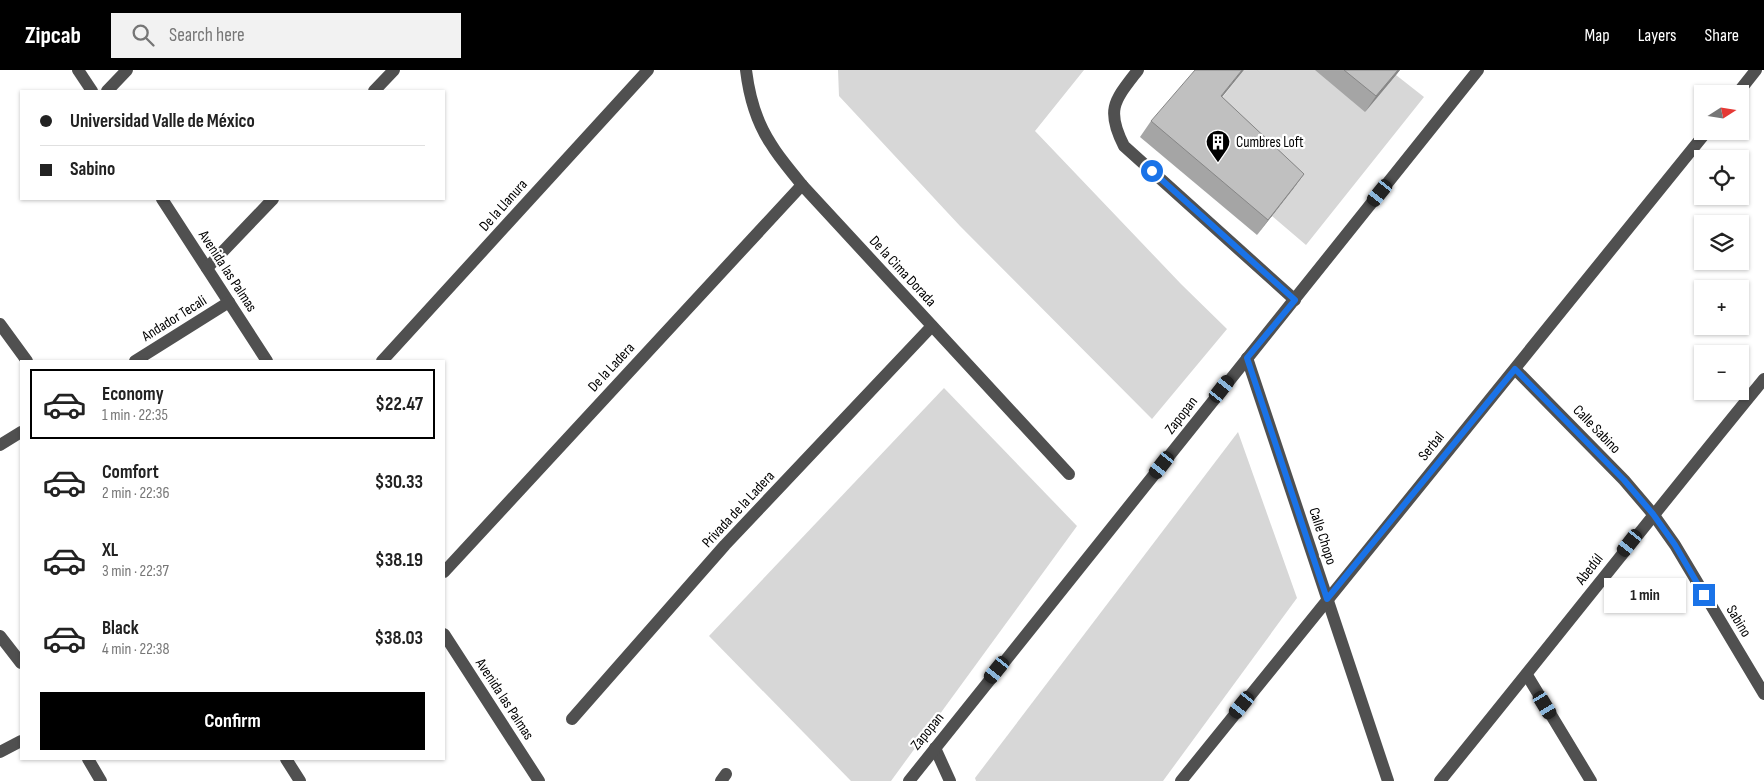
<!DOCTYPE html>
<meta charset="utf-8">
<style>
:root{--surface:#fff;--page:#f2f2f2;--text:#222;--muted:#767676;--line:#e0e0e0;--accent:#000}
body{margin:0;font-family:"Sofia Sans Condensed",sans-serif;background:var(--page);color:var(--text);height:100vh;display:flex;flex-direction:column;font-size:19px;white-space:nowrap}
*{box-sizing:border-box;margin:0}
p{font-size:16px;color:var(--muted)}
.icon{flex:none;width:28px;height:28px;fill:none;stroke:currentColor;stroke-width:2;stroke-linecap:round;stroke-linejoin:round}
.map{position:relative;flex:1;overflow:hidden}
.panel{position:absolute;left:20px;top:290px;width:425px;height:400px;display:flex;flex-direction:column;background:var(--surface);border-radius:0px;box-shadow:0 1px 4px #0004}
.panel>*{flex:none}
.hud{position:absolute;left:20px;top:20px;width:425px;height:110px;border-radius:0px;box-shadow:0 1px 4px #0004;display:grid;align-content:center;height:110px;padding:0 20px;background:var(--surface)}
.needle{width:32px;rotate:78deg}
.fabs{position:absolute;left:1694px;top:15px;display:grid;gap:10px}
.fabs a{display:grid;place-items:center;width:55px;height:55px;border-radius:0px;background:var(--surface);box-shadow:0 1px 4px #0004;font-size:25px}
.end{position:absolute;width:22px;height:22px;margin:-11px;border:6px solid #1a73e8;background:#fff;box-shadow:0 0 0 2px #fff}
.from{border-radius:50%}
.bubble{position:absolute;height:35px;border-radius:0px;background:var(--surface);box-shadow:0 1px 4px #0004;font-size:16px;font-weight:700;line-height:35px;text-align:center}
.car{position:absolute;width:15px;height:30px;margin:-15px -8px;border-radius:6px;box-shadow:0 0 4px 1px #0007;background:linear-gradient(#222 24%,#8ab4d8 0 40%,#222 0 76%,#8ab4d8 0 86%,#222 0)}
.hud b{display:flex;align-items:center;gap:18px;height:48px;font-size:19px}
.hud b+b{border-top:1px solid var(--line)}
.hud i{width:12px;height:12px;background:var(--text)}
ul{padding:9px 0 0;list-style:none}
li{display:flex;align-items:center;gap:15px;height:70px;margin:0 10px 8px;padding:0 10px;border:2px solid transparent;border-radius:0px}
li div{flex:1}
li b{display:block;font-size:19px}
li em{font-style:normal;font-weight:700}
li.active{border-color:var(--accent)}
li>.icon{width:45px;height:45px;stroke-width:1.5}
.button{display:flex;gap:10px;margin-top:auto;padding:10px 20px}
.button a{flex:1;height:58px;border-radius:0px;background:var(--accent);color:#fff;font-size:20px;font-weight:700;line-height:58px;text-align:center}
header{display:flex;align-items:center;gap:30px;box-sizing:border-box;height:70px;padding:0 25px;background:var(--accent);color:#fff}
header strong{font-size:24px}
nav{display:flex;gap:28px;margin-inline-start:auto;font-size:18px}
.search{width:350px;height:45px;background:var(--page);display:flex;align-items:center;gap:12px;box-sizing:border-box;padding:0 18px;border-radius:0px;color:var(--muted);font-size:19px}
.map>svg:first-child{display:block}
.green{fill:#d7d7d7}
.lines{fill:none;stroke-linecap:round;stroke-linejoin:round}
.minor{stroke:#505050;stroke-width:12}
.wall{fill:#a5a5a5}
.shaded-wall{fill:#868686}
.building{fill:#c0c0c0;stroke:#868686}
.route{stroke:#1a73e8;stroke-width:6}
.labels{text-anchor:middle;stroke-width:4.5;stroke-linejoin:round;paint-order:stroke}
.poi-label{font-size:15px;fill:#000;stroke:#fff;text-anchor:start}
.street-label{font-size:15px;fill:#000;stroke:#fff}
</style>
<header>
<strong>Zipcab</strong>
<div class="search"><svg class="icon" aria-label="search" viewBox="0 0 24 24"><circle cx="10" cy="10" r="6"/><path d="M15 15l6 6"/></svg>Search here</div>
<nav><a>Map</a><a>Layers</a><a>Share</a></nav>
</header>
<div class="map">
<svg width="1764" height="711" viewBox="0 0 1764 711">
<rect width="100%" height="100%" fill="#fff"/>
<g class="green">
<path d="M 838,0 L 1084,0 L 1035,61 L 1181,214 L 1227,259 L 1152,349 L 960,156 L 839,26 Z"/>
<path d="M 1244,0 L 1315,0 L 1396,5 L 1424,27 L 1306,175 L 1272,146 L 1293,119 L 1211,42 Z"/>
<path d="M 944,318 L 1077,456 L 891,711 L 851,711 L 709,566 Z"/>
<path d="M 1238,362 L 1297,528 L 1163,711 L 976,711 L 975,708 Z"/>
</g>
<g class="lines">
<g class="minor">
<path d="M 78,0 L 92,21"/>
<path d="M 746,0 C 749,25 757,53 771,74 C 780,89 792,102 802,115 L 1069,404"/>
<path d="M 1138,0 C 1115,30 1105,39 1124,76 L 1295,230"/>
<path d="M 107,21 L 127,0"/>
<path d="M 374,21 L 394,0"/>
<path d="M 1737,24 L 1756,0"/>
<path d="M 162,129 L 267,291"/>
<path d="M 207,198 L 273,129"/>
<path d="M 0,254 L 27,291"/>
<path d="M 1247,288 L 1388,711"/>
<path d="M 135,291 L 229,232"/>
<path d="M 382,291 L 648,0"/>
<path d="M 1515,299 L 1624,410 L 1653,444 L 1675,475 L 1764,624"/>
<path d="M 0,375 L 21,362"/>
<path d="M 444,502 L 802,115"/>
<path d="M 444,564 L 539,711"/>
<path d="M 0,566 L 21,593"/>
<path d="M 1527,605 L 1591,711"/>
<path d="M 572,649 L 725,475 L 932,256"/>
<path d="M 935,678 L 950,711"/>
<path d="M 0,682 L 21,671"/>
<path d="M 88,689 L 101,711"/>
<path d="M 286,689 L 300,711"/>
<path d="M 721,711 L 726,704"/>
<path d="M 909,711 L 1478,0"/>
<path d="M 1181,711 L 1707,61"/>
<path d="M 1440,711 C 1549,577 1655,442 1764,309"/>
</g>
</g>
<g class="wall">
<path d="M 1315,0 L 1400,0 L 1365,42 Z"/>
<path d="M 1222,27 L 1304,104 L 1293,119 L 1257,165 L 1140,67 L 1151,51 Z"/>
</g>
<g class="shaded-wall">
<path d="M 1242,0 L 1244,0 L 1210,42 L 1221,26 Z"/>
<path d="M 1398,0 L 1400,0 L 1396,5 L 1365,42 L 1376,26 Z"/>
<path d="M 1304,104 L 1293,119 L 1257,165 L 1268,150 Z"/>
</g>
<g class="building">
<path d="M 1195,0 L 1242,0 L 1221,26 L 1304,104 L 1268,150 L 1151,51 Z"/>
<path d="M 1344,0 L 1398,0 L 1376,26 Z"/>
</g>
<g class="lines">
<path class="route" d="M 1152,101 L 1295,230 L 1247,288 L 1327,529 L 1515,299 L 1624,410 L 1653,444 L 1675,475 L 1704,525"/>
</g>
<defs>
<symbol id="building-pin" viewBox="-11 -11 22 30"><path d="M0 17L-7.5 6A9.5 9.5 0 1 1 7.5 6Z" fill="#000" stroke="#fff"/><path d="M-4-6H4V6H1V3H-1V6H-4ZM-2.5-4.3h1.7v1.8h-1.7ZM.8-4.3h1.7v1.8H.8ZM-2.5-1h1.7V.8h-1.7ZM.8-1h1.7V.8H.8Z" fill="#fff"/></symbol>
</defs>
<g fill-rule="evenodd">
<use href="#building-pin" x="1204" y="58" width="28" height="38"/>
</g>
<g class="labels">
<g class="poi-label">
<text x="1236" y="77">Cumbres Loft</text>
</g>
<g class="street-label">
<text transform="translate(503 135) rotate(-48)" y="5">De la Llanura</text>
<text transform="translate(228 201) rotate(57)" y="5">Avenida las Palmas</text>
<text transform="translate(903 201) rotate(47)" y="5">De la Cima Dorada</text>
<text transform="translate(174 248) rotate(-32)" y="5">Andador Tecali</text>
<text transform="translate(611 297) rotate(-47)" y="5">De la Ladera</text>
<text transform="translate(1181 345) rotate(-52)" y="5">Zapopan</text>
<text transform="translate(1597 359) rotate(46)" y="5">Calle Sabino</text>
<text transform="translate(1431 376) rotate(-51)" y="5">Serbal</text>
<text transform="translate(738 439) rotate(-47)" y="5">Privada de la Ladera</text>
<text transform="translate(1323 466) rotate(72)" y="5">Calle Chopo</text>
<text transform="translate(1589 499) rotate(-52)" y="5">Abedúl</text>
<text transform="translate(1739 551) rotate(59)" y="5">Sabino</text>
<text transform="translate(505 629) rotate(57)" y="5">Avenida las Palmas</text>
<text transform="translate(927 661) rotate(-51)" y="5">Zapopan</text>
</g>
</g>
</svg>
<div class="fabs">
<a><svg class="needle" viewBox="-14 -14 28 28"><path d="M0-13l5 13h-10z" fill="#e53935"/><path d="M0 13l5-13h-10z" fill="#767676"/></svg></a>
<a><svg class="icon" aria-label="locate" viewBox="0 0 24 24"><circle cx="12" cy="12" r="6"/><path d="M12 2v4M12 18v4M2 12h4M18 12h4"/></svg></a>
<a><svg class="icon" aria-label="layers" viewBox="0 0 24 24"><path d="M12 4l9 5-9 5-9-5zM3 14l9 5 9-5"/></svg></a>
<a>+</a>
<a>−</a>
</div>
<i class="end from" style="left:1152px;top:101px"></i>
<i class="end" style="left:1704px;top:525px"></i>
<div class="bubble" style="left:1604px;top:508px;width:82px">1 min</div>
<i class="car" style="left:1380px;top:123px;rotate:219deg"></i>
<i class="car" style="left:1222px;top:319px;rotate:38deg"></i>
<i class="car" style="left:1162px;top:395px;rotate:218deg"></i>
<i class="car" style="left:1630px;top:473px;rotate:218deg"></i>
<i class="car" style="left:997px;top:600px;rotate:219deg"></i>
<i class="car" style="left:1242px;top:635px;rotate:219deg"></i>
<i class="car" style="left:1545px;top:635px;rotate:149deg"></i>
<div class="hud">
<b><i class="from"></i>Universidad Valle de México</b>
<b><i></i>Sabino</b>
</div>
<section class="panel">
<ul>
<li class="active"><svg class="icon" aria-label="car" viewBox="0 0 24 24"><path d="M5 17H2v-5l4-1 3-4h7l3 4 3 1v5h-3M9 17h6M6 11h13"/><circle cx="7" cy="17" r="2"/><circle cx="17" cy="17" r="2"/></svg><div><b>Economy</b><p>1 min · 22:35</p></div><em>$22.47</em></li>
<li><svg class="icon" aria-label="car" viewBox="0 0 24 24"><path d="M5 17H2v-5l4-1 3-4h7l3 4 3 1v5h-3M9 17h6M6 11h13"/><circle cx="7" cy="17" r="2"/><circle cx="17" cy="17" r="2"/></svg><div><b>Comfort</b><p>2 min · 22:36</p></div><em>$30.33</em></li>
<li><svg class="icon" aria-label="car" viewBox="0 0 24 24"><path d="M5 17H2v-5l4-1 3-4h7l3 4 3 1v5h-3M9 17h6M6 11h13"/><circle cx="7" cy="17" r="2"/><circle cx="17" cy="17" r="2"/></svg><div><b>XL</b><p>3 min · 22:37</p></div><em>$38.19</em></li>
<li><svg class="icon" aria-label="car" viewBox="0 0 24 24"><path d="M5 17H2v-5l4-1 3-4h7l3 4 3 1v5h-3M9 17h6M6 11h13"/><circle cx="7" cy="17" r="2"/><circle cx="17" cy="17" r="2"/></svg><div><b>Black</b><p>4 min · 22:38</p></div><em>$38.03</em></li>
</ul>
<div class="button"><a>Confirm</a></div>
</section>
</div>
